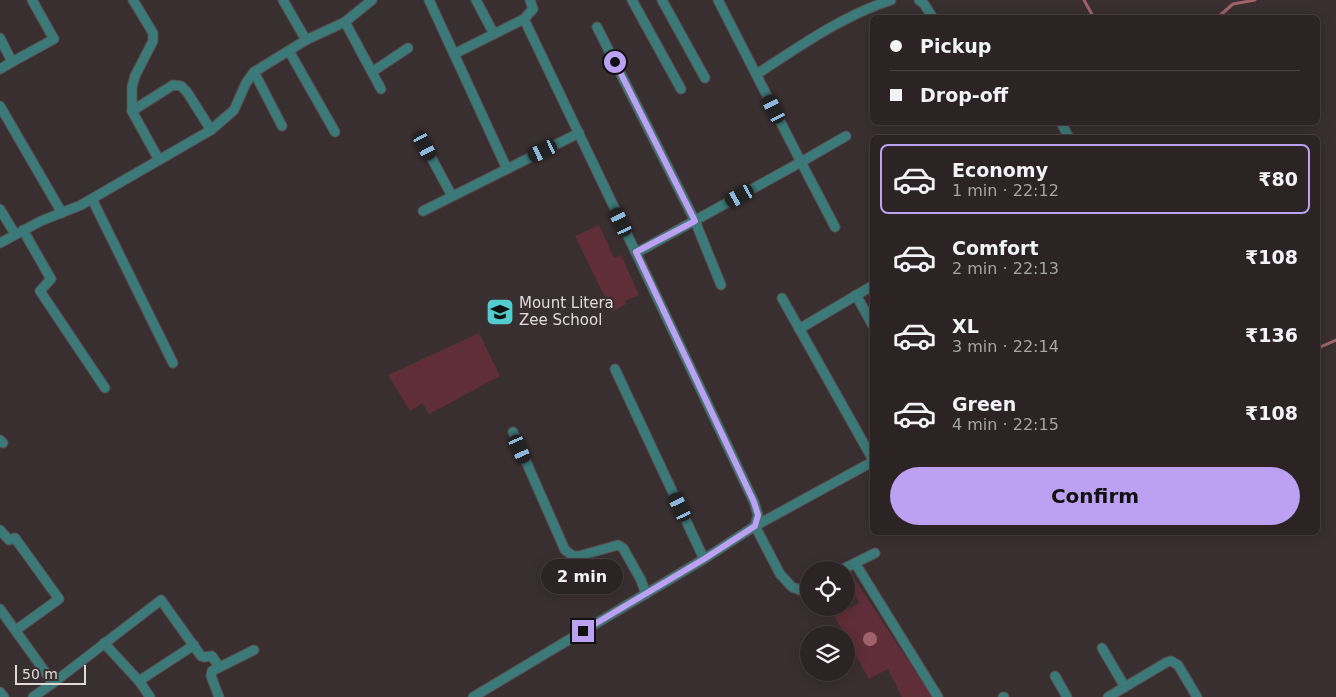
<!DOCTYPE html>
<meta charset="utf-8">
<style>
:root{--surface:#2c2324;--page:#382f31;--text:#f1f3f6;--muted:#a6a4a6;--line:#484041;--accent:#bca0f2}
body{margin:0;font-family:"DejaVu Sans",sans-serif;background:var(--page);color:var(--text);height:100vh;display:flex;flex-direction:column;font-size:19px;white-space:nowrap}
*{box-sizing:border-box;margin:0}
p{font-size:16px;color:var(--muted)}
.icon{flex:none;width:28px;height:28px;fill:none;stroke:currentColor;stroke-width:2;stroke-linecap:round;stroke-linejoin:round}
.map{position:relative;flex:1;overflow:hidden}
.details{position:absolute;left:870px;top:135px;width:450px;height:400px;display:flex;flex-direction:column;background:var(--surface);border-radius:8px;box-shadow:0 2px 12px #0003,0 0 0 1px var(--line)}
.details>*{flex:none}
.top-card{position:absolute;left:870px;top:15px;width:450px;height:110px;border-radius:8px;box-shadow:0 2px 12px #0003,0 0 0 1px var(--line);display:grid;align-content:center;height:110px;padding:0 20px;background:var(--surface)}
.controls{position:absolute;left:800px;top:561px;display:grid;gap:10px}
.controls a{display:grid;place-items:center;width:55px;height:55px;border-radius:50%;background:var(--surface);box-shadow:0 2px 12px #0003,0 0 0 1px var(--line);font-size:25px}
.scale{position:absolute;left:15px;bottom:12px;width:71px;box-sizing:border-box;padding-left:5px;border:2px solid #e0d9da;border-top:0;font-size:14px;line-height:18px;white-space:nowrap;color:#e0d9da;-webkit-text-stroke:4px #3a2f30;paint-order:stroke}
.end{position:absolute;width:22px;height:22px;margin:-11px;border:6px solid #bca0f2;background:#111;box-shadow:0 0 0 2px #111}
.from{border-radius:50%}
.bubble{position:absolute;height:35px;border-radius:18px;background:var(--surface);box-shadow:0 2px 12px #0003,0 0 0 1px var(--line);font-size:16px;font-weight:600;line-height:35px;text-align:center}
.car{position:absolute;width:15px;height:30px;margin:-15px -8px;border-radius:6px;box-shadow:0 0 4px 1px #0007;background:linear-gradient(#222 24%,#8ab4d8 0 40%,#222 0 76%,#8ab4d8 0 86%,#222 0)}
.top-card b{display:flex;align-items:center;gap:18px;height:48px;font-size:19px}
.top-card b+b{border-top:1px solid var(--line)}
.top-card i{width:12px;height:12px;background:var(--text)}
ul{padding:9px 0 0;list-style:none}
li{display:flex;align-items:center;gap:15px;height:70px;margin:0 10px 8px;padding:0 10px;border:2px solid transparent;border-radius:8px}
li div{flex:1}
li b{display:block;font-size:19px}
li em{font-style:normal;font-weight:600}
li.active{border-color:var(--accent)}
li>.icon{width:45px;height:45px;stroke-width:1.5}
.action{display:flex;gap:10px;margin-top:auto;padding:10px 20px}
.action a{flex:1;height:58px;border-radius:30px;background:var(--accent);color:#111;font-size:20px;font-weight:600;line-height:58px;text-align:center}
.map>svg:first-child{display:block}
.green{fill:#5f2e38}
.water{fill:#9f626d}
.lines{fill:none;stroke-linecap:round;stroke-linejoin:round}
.stream{stroke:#9f626d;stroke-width:3}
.minor-casing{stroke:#584e4f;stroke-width:11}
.minor{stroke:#3c7979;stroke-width:9}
.route{stroke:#bca0f2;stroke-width:6}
.labels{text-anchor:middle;stroke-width:5;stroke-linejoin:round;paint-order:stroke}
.poi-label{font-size:15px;fill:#e0d9da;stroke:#3a2f30;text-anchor:start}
</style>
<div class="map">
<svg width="1336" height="697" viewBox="0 0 1336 697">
<rect width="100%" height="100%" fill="#3a2f30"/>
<g class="green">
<path d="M 599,225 L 614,258 L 621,255 L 639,295 L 625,301 L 626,304 L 612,312 L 575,236 Z"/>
<path d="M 479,333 L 500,376 L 429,414 L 422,403 L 410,411 L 388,375 Z"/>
<path d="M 852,575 L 932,697 L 902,697 L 888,669 L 869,679 L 846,638 L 846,635 L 845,635 L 834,616 L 859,603 L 847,578 Z"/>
</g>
<circle class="water" cx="870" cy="639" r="7"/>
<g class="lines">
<g class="stream">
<path d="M 1084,0 L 1094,18"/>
<path d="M 1217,18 L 1233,4 L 1255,0"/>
<path d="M 1318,348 L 1336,340"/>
</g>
<defs>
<g id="minor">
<path d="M 283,0 L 306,40"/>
<path d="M 429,0 L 454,54"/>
<path d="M 476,0 L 494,34"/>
<path d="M 530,0 L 533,9 L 524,19 L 636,253"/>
<path d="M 632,0 L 681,89"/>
<path d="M 662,0 L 705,78"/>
<path d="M 919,0 L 924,4 L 933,18"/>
<path d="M 524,19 L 454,54 L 507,169 L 579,133"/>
<path d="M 345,22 L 381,89"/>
<path d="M 597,27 L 695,221 L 721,285"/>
<path d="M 0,38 L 12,62 L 0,69"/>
<path d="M 289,51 L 335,132"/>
<path d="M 12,62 L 54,39 L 32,0"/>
<path d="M 254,72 L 282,126"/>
<path d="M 372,72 L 408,48"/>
<path d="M 757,74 C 800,46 842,16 891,0"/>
<path d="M 0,106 L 62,213"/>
<path d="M 132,111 L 132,87 L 135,76 L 153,41 L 153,33 L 133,0"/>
<path d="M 1061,122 L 1069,138"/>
<path d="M 425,146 L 452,196"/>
<path d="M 159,160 L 132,111 L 173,85 L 181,86 L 187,92 L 211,130"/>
<path d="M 92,199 L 173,363"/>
<path d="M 0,209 L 15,234"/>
<path d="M 423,211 L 507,169"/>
<path d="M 835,227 L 801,162 L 846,136"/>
<path d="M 23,230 L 51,279 L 40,291 L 105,388"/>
<path d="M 0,243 L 41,221 L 81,205 L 211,130 L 234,110 L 246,83 L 254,72 L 306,40 L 345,22 L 372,0"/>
<path d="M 856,295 L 872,324"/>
<path d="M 782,298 L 872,458"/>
<path d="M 799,329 L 872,286"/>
<path d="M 615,369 L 704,559"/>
<path d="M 513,432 L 565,550 L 573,556 L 579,556 L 618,545 L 623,548 L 641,580 L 646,594"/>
<path d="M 0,440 L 3,443"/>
<path d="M 0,530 L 9,540 L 15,538 L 59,599 L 16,630"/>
<path d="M 855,563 L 938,697"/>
<path d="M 841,570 L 875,553"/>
<path d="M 809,588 L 803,591 L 792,587 L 780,574 L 755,526 L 872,462"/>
<path d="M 0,609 L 53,683 L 33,697"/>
<path d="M 104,643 L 139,681 L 150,697"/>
<path d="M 1102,648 L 1125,687"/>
<path d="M 1055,676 L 1067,697"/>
<path d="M 139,681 L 194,645"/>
<path d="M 53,683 L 161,600 L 201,656 L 204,657 L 212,656 L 219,667"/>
<path d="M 0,692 L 4,697"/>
<path d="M 219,697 L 211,676 L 212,671 L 254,650"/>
<path d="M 473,697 L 704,559 L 755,526 L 758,515 L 754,502 L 636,253 L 801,162 L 718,0"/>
<path d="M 1003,697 L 1004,697"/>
<path d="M 1108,697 L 1167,662 L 1171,661 L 1178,665 L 1197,697"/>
</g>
</defs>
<use href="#minor" class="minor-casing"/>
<use href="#minor" class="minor"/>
</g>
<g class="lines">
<path class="route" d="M 583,631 L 704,559 L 755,526 L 758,515 L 754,502 L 636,252 L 695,221 L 615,62"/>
</g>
<defs>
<symbol id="school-square" viewBox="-11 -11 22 22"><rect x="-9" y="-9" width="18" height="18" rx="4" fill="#52cdce" stroke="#3a2f30"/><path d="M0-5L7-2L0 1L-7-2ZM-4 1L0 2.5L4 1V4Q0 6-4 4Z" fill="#111"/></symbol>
</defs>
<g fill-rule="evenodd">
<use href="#school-square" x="484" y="296" width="32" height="32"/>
</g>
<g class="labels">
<g class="poi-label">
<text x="519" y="308">Mount Litera<tspan x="519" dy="17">Zee School</tspan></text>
</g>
</g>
</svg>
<div class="controls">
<a><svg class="icon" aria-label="locate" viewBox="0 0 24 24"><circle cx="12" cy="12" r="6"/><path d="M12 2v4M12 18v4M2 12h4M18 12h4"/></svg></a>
<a><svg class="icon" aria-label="layers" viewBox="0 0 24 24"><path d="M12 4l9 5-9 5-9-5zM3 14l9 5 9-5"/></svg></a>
</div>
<div class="scale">50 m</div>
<i class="end from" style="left:615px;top:62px"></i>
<i class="end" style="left:583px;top:631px"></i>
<div class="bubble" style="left:541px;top:559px;width:82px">2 min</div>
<i class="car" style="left:774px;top:109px;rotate:333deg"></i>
<i class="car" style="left:425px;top:146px;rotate:152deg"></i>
<i class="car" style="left:543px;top:151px;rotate:244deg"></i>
<i class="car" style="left:740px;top:196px;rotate:241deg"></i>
<i class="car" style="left:621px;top:222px;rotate:335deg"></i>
<i class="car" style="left:520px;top:449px;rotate:156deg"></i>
<i class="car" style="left:680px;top:507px;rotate:335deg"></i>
<div class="top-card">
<b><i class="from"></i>Pickup</b>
<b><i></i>Drop-off</b>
</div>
<section class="details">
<ul>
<li class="active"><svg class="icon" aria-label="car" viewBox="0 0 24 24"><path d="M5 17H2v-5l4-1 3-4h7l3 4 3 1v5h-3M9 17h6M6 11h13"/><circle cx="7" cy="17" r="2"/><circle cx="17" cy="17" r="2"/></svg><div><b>Economy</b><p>1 min · 22:12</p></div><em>₹80</em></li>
<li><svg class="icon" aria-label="car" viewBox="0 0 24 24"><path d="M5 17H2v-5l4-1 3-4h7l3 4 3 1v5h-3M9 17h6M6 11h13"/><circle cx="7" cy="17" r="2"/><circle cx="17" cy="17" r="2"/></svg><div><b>Comfort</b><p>2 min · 22:13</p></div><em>₹108</em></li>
<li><svg class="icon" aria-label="car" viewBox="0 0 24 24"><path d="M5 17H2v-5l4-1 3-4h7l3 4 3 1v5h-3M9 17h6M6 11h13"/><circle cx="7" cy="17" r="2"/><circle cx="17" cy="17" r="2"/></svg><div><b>XL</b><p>3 min · 22:14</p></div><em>₹136</em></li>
<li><svg class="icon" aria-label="car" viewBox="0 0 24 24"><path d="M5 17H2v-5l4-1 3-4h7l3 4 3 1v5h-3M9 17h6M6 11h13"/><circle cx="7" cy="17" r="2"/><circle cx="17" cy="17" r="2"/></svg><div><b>Green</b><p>4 min · 22:15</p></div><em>₹108</em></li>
</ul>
<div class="action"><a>Confirm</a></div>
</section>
</div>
